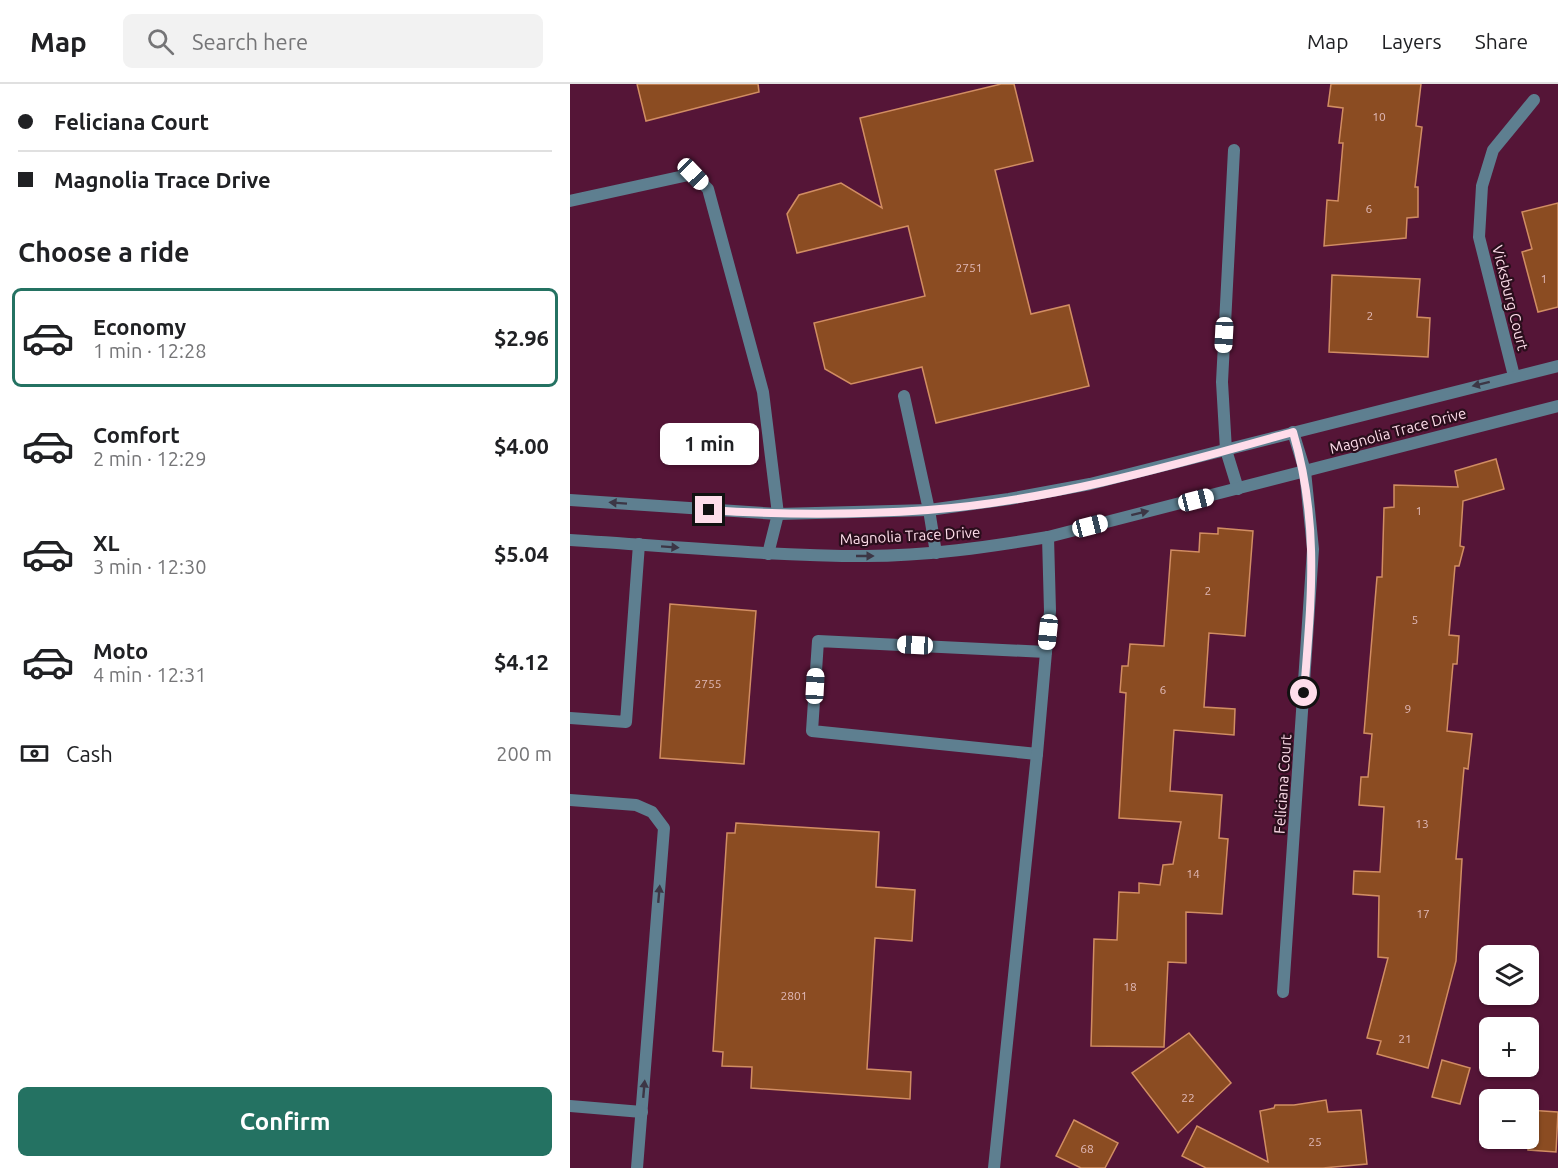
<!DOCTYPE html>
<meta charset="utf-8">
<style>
:root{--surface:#fff;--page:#f2f2f2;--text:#202124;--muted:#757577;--line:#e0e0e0;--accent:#247262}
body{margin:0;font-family:Ubuntu,sans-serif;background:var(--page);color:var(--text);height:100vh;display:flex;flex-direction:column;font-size:22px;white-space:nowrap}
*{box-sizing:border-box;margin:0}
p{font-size:20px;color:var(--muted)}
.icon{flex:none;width:33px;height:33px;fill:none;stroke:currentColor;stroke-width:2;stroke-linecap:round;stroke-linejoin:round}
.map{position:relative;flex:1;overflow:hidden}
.drawer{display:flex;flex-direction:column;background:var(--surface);width:570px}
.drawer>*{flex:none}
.top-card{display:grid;align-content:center;height:132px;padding:0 18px;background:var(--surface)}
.tools{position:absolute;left:909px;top:861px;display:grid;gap:12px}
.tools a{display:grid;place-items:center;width:60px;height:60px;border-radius:9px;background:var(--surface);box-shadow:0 2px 4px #0004;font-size:30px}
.end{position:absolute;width:27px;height:27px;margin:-14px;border:8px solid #feddea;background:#111;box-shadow:0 0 0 3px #111}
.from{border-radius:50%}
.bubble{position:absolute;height:42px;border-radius:9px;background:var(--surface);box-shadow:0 2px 4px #0004;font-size:20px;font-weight:700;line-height:42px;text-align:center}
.car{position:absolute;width:18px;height:36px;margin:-18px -9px;border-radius:8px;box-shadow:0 0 4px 2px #0007;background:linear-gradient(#fff 24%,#345 0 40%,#fff 0 76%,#345 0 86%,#fff 0)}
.top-card b{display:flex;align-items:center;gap:21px;height:57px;font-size:22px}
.top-card b+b{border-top:2px solid var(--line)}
.top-card i{width:15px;height:15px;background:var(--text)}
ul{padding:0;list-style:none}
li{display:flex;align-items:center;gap:18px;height:99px;margin:0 12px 9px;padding:0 6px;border:3px solid transparent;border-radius:9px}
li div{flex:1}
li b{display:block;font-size:22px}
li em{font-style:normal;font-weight:700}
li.current{border-color:var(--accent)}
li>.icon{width:54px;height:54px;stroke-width:1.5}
h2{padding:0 18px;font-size:27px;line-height:72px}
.pay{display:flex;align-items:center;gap:15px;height:66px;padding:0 18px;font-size:22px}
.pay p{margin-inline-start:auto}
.action{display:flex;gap:12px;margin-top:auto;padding:12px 18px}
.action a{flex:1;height:69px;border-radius:9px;background:var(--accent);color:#fff;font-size:24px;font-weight:700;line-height:69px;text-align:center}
header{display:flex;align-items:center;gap:36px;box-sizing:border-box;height:84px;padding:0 30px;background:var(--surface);border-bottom:2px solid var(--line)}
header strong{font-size:28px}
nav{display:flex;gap:33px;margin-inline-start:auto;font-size:21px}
.search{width:420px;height:54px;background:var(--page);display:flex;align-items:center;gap:15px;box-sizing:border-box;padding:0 21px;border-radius:9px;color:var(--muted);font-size:22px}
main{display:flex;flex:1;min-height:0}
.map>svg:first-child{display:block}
.building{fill:#8b4c22;stroke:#d18d63;stroke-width:1.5}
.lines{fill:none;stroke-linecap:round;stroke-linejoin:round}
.service{stroke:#5e7f90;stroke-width:12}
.minor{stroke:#5e7f90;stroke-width:12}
.oneway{fill:#3c3645}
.route{stroke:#feddea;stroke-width:8}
.labels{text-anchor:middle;stroke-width:4.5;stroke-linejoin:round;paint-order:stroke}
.number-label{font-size:12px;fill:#e1b9b8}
.street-label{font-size:15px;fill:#feddea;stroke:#2a0e1c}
</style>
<header>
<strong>Map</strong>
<div class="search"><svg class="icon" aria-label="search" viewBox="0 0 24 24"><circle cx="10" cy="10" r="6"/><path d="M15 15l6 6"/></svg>Search here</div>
<nav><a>Map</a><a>Layers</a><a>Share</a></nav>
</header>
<main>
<section class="drawer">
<div class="top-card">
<b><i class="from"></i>Feliciana Court</b>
<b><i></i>Magnolia Trace Drive</b>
</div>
<h2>Choose a ride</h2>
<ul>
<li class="current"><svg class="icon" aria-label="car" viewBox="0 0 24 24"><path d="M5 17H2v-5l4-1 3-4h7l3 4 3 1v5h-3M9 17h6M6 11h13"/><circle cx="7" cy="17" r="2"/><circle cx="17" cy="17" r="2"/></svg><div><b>Economy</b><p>1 min · 12:28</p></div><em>$2.96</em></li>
<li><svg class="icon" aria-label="car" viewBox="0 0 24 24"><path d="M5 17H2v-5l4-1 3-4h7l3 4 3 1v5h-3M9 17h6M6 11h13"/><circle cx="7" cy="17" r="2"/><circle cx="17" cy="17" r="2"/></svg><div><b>Comfort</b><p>2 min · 12:29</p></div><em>$4.00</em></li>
<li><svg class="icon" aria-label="car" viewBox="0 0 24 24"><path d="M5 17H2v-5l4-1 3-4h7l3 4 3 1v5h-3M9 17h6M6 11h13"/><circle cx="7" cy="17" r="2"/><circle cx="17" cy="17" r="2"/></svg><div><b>XL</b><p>3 min · 12:30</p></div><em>$5.04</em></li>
<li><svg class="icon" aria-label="car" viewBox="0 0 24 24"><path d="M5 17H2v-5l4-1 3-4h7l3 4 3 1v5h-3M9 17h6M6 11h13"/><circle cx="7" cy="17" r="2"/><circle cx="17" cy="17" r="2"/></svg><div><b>Moto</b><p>4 min · 12:31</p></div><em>$4.12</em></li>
</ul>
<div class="pay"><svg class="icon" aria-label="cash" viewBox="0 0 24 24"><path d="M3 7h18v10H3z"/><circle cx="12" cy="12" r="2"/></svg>Cash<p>200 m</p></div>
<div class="action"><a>Confirm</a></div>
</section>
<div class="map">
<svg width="988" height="1084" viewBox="0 0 988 1084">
<rect width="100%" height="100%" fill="#551537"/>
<g class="building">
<path d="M 67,0 L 188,0 L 189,8 L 76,37 Z"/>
<path d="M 431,0 L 444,0 L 463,77 L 425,86 L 461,230 L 499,221 L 519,302 L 366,339 L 352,283 L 281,300 L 255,285 L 244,239 L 355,212 L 338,142 L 227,169 L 217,130 L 229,111 L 271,99 L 312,124 L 290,34 Z"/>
<path d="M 761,0 L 851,0 L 846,42 L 852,43 L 845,103 L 848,103 L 848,133 L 837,134 L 836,154 L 754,162 L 757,116 L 768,117 L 773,59 L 769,59 L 773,24 L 758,22 Z"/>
<path d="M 988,119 L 988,223 L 968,228 L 952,168 L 962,165 L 952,128 Z"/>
<path d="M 762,191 L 850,195 L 847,233 L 860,234 L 858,273 L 759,268 Z"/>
<path d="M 926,375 L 934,405 L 893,417 L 890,462 L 894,463 L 889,482 L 885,482 L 879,551 L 889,552 L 887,580 L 883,580 L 877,647 L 902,650 L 898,685 L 894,684 L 886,775 L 892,775 L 886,877 L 858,984 L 807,970 L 811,957 L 797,954 L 818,874 L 808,873 L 809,812 L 783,810 L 784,787 L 810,788 L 814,723 L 789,721 L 791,693 L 798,693 L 802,650 L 794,649 L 807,493 L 812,493 L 814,424 L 824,423 L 824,401 L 888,403 L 885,387 Z"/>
<path d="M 648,444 L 683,447 L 675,552 L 639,549 L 634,623 L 665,625 L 664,651 L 604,646 L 600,707 L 652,711 L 649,754 L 658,755 L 652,830 L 616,828 L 616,879 L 598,878 L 594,963 L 521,962 L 524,855 L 547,856 L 549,808 L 569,809 L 569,799 L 590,801 L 593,781 L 603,780 L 611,738 L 549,734 L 556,609 L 550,608 L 552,582 L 558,582 L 560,560 L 594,562 L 601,466 L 629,468 L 630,449 L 648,450 Z"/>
<path d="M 100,520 L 186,527 L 174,680 L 90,674 Z"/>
<path d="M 166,739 L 309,748 L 306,803 L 345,806 L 342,857 L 305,854 L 297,985 L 341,988 L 340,1015 L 181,1004 L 182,983 L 152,982 L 153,968 L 143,967 L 157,749 L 165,749 Z"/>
<path d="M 619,949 L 661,999 L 608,1049 L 562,989 Z"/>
<path d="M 872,976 L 900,984 L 890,1020 L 862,1013 Z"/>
<path d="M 756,1016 L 758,1028 L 791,1026 L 797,1080 L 753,1084 L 636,1084 L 612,1072 L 627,1042 L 698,1078 L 690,1027 L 704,1024 L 705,1021 L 724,1021 Z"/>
<path d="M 958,1026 L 988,1028 L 986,1068 L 958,1066 Z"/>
<path d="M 504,1036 L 548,1059 L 535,1084 L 511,1084 L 486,1072 Z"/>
</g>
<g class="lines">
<g class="service">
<path d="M 0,117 L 123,90 L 138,105 L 193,308 L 208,430 L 198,470"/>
<path d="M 334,312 L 359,426 L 366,469"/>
<path d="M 248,557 L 476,568 L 467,670 L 242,647 Z"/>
<path d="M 476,568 L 480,527 L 478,453"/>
<path d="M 0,634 L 56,638 L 69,460"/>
<path d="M 0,716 L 66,721 L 82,728 L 94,744 L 67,1084"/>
<path d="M 0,1022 L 72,1028"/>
<path d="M 424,1084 L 467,670"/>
</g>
<g class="minor">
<path d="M 664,66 L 652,298 L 656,366 L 668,405"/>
<path d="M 944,292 L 909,153 L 912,102 L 923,66 L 964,16"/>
<path d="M 0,416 L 208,430 L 359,426 L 439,415 L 520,400 L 988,282"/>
<path d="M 0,456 C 99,462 197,472 296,472 C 357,472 418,463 478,453 L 988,322"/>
<path d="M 713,908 L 743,465 L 735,387 L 723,348"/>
</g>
</g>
<defs><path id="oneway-solid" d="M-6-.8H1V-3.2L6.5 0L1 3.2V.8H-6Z" transform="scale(1.5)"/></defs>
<g class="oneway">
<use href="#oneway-solid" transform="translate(911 300) rotate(166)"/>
<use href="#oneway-solid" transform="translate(48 419) rotate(-176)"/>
<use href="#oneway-solid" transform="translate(570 429) rotate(-14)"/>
<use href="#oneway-solid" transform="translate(100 463) rotate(4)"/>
<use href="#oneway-solid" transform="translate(295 472)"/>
<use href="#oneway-solid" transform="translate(89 810) rotate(-85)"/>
<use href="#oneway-solid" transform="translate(74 1005) rotate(-85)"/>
</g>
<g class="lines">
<path class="route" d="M 139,426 C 211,431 285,431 358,426 C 481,417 605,381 723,348 C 750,440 741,516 734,609"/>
</g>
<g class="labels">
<g class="number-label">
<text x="809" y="37">10</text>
<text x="799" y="129">6</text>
<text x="399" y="188">2751</text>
<text x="974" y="199">1</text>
<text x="800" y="236">2</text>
<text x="849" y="431">1</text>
<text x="638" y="511">2</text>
<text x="845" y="540">5</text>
<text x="138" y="604">2755</text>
<text x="593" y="610">6</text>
<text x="838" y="629">9</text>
<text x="852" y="744">13</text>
<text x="623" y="794">14</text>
<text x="853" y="834">17</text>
<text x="560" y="907">18</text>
<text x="224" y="916">2801</text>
<text x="835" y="959">21</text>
<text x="618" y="1018">22</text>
<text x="745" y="1062">25</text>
<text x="517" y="1069">68</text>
</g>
<g class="street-label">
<text transform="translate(940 214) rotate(76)" y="5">Vicksburg Court</text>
<text transform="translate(828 347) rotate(-15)" y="5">Magnolia Trace Drive</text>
<text transform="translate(340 452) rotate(-3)" y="5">Magnolia Trace Drive</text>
<text transform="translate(713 700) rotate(-86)" y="5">Feliciana Court</text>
</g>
</g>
</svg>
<div class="tools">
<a><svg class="icon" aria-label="layers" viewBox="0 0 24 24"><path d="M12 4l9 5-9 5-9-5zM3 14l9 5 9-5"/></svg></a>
<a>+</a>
<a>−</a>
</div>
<i class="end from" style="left:734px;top:609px"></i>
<i class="end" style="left:139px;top:426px"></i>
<div class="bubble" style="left:90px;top:339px;width:99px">1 min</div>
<i class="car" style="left:123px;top:90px;rotate:136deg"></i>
<i class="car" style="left:654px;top:251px;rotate:183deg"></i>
<i class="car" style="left:626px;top:416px;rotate:76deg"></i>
<i class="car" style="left:520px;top:442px;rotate:76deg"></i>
<i class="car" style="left:478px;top:548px;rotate:186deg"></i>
<i class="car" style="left:345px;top:561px;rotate:273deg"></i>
<i class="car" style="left:245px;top:602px;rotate:3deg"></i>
</div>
</main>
